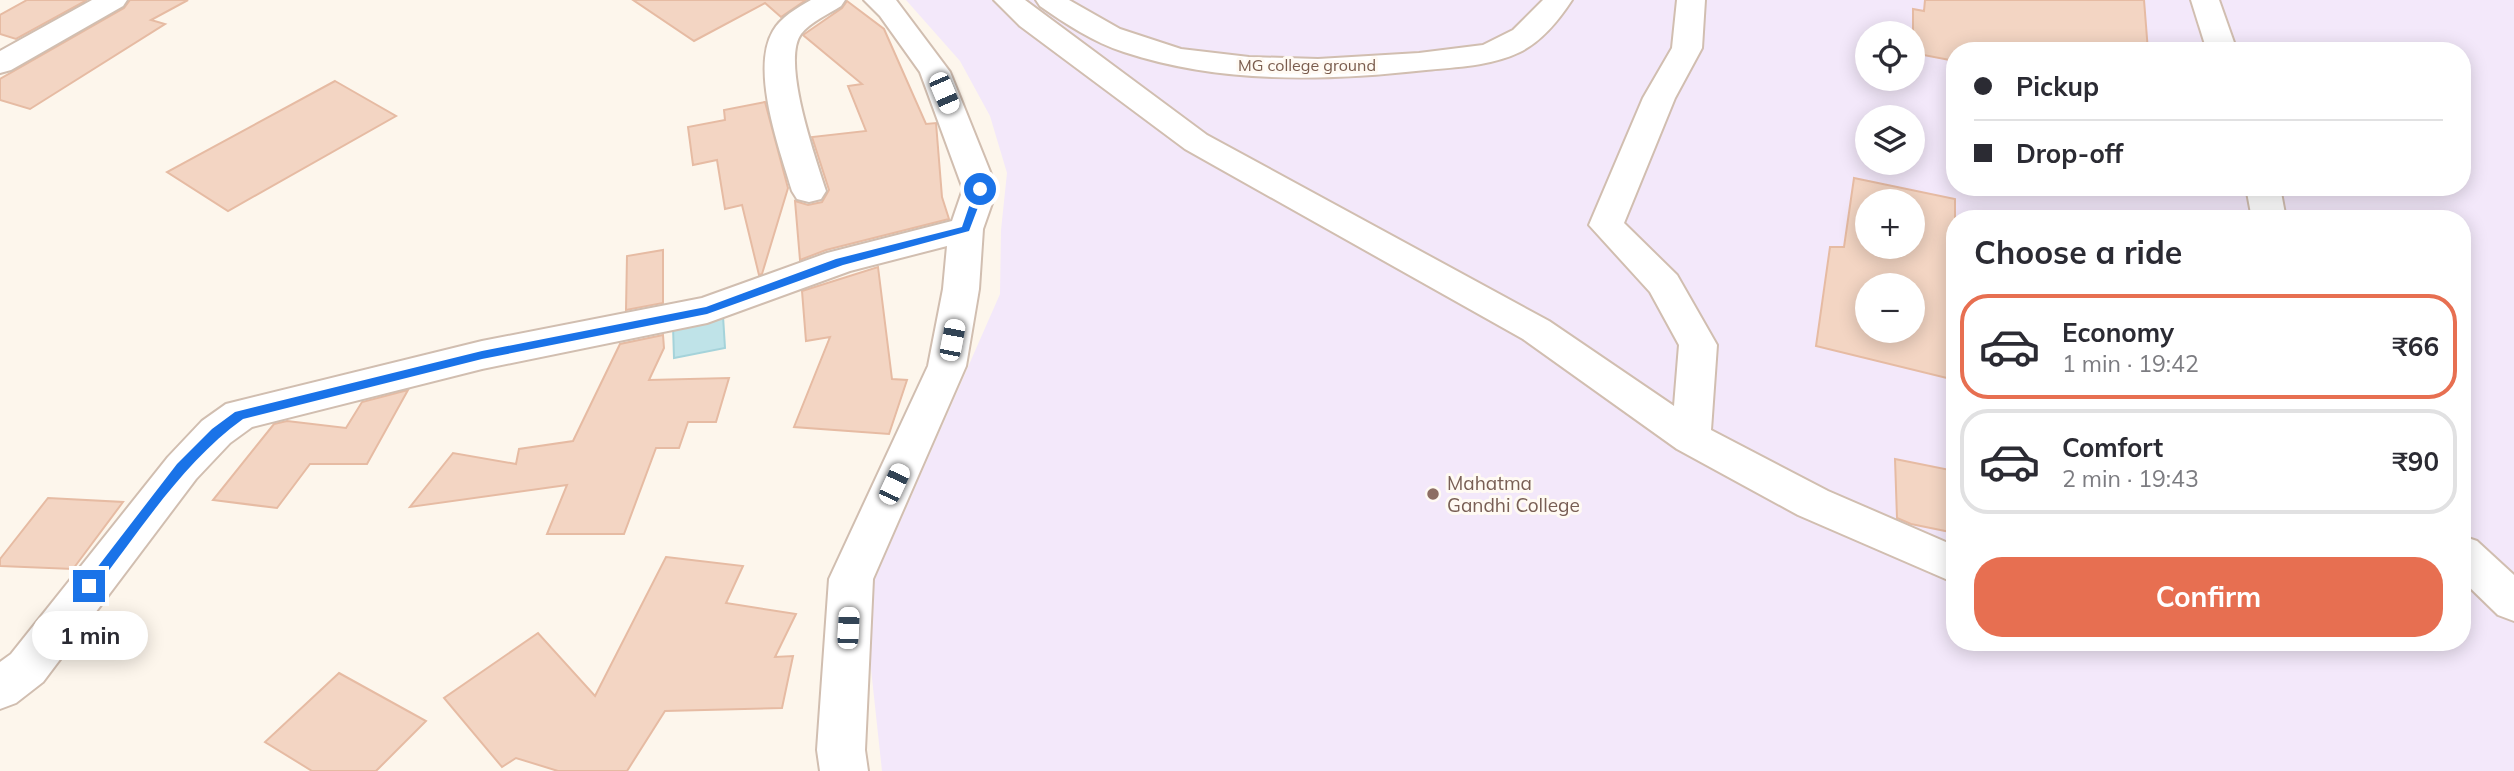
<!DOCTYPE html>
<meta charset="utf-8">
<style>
:root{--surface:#fff;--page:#f2f2f3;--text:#2b2b33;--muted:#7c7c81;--line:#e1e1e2;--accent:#e76f51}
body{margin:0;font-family:Mulish,sans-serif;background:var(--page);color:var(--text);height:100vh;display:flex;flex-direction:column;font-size:26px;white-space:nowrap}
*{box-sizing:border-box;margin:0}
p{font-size:23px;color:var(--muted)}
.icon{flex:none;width:38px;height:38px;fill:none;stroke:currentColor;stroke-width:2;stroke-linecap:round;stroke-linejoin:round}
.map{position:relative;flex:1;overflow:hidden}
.side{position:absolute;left:1946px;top:210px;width:525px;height:441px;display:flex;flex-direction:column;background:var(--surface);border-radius:28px;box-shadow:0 4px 18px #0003}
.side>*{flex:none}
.banner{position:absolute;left:1946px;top:42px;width:525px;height:154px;border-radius:28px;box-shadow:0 4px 18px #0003;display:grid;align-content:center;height:154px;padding:0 28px;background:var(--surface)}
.buttons{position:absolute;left:1855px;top:21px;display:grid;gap:14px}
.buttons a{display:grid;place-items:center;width:70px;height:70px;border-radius:50%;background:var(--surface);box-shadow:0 4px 18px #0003;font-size:35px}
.end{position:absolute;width:32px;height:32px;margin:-16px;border:9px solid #1a73e8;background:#fff;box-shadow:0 0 0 4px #fff}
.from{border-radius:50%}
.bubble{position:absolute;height:49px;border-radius:24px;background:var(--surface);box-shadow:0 4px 18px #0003;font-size:23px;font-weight:700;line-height:49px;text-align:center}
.car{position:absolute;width:21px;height:42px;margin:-21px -10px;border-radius:9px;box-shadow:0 0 5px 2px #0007;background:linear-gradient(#fff 24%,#345 0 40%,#fff 0 76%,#345 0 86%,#fff 0)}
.banner b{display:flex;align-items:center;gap:24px;height:66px;font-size:26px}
.banner b+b{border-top:2px solid var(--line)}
.banner i{width:18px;height:18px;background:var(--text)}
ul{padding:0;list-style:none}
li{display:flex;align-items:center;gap:21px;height:105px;margin:0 14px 10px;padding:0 14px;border:4px solid var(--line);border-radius:28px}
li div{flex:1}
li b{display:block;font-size:26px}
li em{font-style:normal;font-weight:700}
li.current{border-color:var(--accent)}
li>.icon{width:63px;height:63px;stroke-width:1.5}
h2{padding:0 28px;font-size:32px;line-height:84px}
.primary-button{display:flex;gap:14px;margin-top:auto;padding:14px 28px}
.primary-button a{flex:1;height:80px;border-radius:28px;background:var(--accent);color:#fff;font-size:28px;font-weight:700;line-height:80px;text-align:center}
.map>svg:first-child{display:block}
.education{fill:#f3e8fa;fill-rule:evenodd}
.water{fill:#bfe3e8;stroke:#a5d3da;stroke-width:2}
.building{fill:#f3d5c3;stroke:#e6bba3;stroke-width:2;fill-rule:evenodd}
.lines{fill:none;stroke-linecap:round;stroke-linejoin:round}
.minor-casing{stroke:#d1beb0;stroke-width:4}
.minor{fill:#fff;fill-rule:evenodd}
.route{fill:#1a73e8}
.education-dot{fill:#8d6e63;stroke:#fffaf3;stroke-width:2.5}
.labels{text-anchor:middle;stroke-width:6;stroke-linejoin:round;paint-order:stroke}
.far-street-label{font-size:16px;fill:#7a5c4d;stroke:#fffaf3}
.education-label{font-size:19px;fill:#785e54;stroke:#fffaf3;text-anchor:start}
</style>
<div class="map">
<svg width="2514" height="771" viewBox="0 0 2514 771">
<rect width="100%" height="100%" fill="#fdf6ec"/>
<path class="education" d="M 906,0 L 2514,0 L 2514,771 L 882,771 L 864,604 L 1000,294 L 1001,230 L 1007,173 L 990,116 L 960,61 ZM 1867,33 L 1913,33 L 1913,79 L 1867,79 ZM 1955,51 L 2462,51 L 2462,187 L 1955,187 ZM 1867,117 L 1913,117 L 1913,163 L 1867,163 ZM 1867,201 L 1913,201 L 1913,247 L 1867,247 ZM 1955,219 L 2462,219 L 2462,642 L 1955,642 ZM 1867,285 L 1913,285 L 1913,331 L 1867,331 Z"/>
<path class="water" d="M 723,316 L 725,348 L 674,358 L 673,326 Z"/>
<g class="building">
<path d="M 27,0 L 87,0 L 16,39 L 0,34 L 0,15 Z"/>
<path d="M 130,0 L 188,0 L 151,20 L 165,24 L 30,109 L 0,100 L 0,79 L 124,8 Z"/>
<path d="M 633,0 L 806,0 L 781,17 L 765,3 L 694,41 Z"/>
<path d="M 1925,0 L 2144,0 L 2148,51 L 1955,51 L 1955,61 L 1913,53 L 1913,9 L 1924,11 Z"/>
<path d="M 847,1 L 884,29 L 926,124 L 936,123 L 942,197 L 949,219 L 826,250 L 800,260 L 795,201 L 808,205 L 822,202 L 829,190 L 812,137 L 866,131 L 848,86 L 862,84 L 803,35 L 842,8 Z"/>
<path d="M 335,81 L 396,116 L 228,211 L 167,172 Z"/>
<path d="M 765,102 L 788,188 L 762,274 L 759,275 L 742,205 L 725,209 L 717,160 L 693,165 L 688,127 L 725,120 L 724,110 Z"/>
<path d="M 1854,178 L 1955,199 L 1955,380 L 1816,346 L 1830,247 L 1844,247 ZM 1867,201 L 1913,201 L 1913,247 L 1867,247 ZM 1867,285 L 1913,285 L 1913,331 L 1867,331 Z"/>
<path d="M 663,250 L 663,303 L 626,310 L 627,256 Z"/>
<path d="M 878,267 L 892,379 L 907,380 L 889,434 L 794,427 L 830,337 L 806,341 L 802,291 Z"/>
<path d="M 663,335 L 664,348 L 649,380 L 729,378 L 716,422 L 688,422 L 679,448 L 656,448 L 624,534 L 547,534 L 567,485 L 410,507 L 453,453 L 516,464 L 519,449 L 573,441 L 620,344 Z"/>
<path d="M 408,390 L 367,464 L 310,464 L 277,508 L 213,500 L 274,424 L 287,421 L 346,428 L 362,402 Z"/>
<path d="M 1895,459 L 1955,471 L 1955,533 L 1911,524 L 1897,518 Z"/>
<path d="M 48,498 L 123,502 L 73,569 L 0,566 L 0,559 Z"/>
<path d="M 666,557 L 743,566 L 726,603 L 796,614 L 775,657 L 793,656 L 782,708 L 665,711 L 627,771 L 558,771 L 516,758 L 502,767 L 444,698 L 538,633 L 595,696 Z"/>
<path d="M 339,673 L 426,721 L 376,771 L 312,771 L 265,742 Z"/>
</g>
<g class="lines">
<defs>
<g id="minor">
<path d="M 92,0 L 127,0 L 123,6 L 11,70 L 0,73 L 0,51 Z"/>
<path d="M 811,0 L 845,0 L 841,6 C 829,14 810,22 801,34 C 781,62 816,159 826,191 L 821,199 L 809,202 L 797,199 L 792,191 C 780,150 750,70 773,31 C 781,17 797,8 811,0 Z"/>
<path d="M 864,0 L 896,0 L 950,72 L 997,189 L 983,229 L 979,289 L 966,366 L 873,579 L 865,750 L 868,771 L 820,771 L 817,750 L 829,579 L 928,366 L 943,289 L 947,246 L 850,271 L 707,323 L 482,369 L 252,427 L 230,443 L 196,479 L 43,682 L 16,703 L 0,709 L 0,662 L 11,654 L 168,457 L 202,421 L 226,404 L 482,341 L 702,298 L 827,253 L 952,221 L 963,189 L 920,72 L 880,16 Z"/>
<path d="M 994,0 L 1025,0 L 1207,135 L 1549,321 L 1674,406 L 1679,345 L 1650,292 L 1589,225 L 1643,98 L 1672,48 L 1677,0 L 1705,0 L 1702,48 L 1675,98 L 1624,223 L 1677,275 L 1717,345 L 1711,430 L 1828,491 L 1955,546 L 1955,583 L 1798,515 L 1677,449 L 1523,339 L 1185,149 L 1020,26 Z"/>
<path d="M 1036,0 L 1069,0 L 1120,29 L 1181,49 L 1249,57 L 1318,59 L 1419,53 L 1483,45 L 1513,30 L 1543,0 L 1572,0 C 1559,20 1542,41 1520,52 C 1491,66 1457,67 1426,70 C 1326,81 1220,84 1124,52 C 1093,42 1066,24 1040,6 Z"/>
<path d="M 2191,0 L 2219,0 L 2237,51 L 2207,51 Z"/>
<path d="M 2246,187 L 2280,187 L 2286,219 L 2252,219 Z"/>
<path d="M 2462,536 L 2477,541 L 2514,575 L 2514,621 L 2498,615 L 2462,580 Z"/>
</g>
</defs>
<use href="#minor" class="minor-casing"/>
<use href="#minor" class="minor"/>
</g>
<path class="route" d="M 980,185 L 985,189 L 969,231 L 843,265 L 707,314 L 482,359 L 243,419 C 182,463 140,531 94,590 L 89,591 L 83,586 L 177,464 L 212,429 L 235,412 L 482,351 L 706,307 L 836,259 L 962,227 L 975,189 Z"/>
<circle class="education-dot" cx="1433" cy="494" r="7"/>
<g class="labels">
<g class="far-street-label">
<text x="1307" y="71">MG college ground</text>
</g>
<g class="education-label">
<text x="1447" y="490">Mahatma<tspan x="1447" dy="22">Gandhi College</tspan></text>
</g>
</g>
</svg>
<div class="buttons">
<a><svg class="icon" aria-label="locate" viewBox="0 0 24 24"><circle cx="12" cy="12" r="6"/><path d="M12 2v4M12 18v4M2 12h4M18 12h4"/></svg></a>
<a><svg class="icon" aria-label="layers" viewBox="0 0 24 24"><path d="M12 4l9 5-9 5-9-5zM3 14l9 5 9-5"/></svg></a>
<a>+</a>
<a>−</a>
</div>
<i class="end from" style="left:980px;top:189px"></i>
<i class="end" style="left:89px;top:586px"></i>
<div class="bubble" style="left:32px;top:611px;width:116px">1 min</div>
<i class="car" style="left:944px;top:93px;rotate:157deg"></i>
<i class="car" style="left:952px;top:340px;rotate:11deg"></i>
<i class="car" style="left:894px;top:484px;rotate:25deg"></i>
<i class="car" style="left:848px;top:628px;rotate:3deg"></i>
<div class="banner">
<b><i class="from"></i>Pickup</b>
<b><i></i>Drop-off</b>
</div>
<section class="side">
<h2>Choose a ride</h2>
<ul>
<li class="current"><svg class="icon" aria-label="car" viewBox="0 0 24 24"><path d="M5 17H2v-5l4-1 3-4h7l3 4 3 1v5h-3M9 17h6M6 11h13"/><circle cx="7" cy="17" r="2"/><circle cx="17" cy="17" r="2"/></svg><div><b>Economy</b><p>1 min · 19:42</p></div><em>₹66</em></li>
<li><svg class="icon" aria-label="car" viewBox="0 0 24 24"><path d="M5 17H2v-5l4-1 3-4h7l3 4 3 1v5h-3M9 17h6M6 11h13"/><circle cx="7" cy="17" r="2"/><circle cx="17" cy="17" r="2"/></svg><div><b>Comfort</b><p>2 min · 19:43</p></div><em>₹90</em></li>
</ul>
<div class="primary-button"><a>Confirm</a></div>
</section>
</div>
